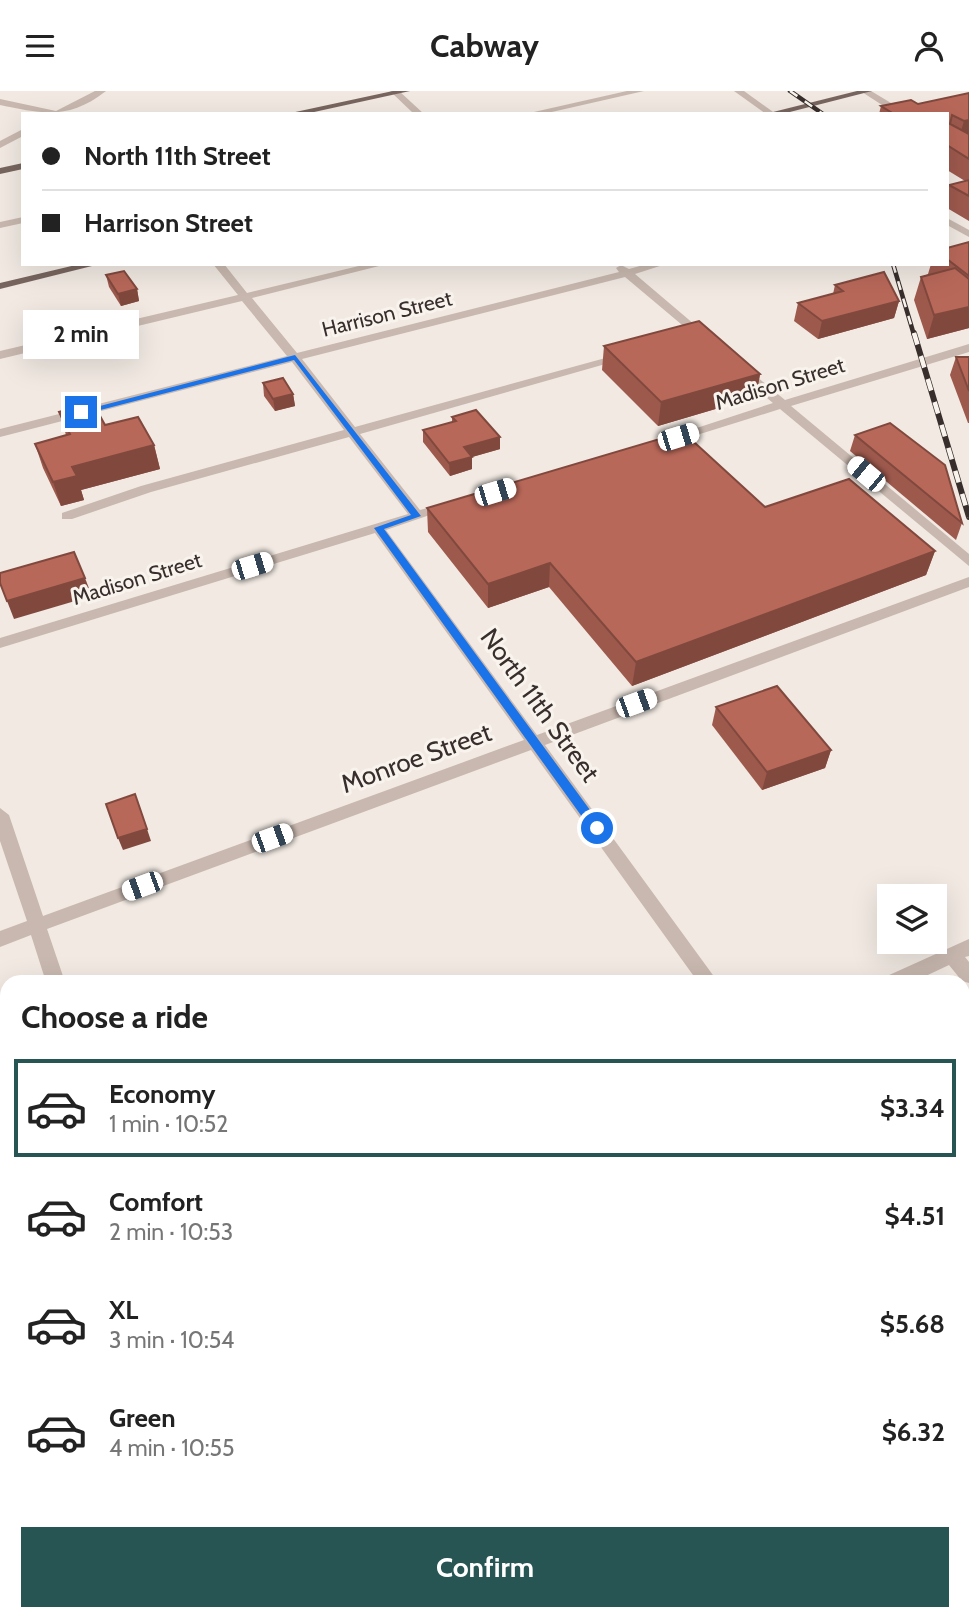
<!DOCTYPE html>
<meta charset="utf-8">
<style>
:root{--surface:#fff;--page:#f2f2f2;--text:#222;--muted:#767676;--line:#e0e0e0;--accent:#265554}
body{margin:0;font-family:Cabin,sans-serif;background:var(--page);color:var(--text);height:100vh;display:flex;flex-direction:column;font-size:26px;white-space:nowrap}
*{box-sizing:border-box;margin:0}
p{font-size:23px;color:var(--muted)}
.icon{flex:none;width:38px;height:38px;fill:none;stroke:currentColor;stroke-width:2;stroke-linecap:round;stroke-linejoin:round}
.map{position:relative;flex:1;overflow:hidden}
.details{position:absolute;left:0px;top:884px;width:970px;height:646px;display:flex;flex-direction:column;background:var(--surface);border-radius:21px 21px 0 0;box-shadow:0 7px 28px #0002}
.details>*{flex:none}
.banner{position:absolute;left:21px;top:21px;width:928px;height:154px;border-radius:0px;box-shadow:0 7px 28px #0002;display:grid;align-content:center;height:154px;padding:0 21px;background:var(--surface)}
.tools{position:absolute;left:877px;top:793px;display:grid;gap:14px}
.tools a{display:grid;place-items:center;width:70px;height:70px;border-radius:0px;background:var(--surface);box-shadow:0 7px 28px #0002;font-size:35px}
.end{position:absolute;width:32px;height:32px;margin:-16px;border:9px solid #1a73e8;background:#fff;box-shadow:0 0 0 4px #fff}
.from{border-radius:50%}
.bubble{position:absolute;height:49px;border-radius:0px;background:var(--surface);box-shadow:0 7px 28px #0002;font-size:23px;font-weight:700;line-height:49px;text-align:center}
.car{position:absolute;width:21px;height:42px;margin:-21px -10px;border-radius:9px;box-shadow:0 0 5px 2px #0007;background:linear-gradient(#fff 24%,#345 0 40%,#fff 0 76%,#345 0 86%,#fff 0)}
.banner b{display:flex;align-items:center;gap:24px;height:66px;font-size:26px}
.banner b+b{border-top:2px solid var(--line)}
.banner i{width:18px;height:18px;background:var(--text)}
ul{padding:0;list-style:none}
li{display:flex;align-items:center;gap:21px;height:98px;margin:0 14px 10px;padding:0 7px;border:4px solid transparent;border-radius:0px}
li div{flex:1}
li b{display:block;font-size:26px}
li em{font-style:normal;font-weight:700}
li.current{border-color:var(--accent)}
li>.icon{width:63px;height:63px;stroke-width:1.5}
h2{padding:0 21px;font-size:32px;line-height:84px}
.primary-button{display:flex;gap:14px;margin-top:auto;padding:14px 21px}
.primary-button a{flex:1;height:80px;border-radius:0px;background:var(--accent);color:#fff;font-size:28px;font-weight:700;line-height:80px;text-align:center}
header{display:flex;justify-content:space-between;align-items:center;height:91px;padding:0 21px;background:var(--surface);font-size:32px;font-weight:700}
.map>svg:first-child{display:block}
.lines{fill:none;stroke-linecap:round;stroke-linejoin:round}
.minor{fill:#c8b8af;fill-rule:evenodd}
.major{fill:#78655f;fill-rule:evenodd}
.rail-far1-casing{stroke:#382f2c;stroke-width:4.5}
.rail-casing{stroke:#382f2c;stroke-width:6}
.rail-far1{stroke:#f9f3ee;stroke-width:2.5;stroke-dasharray:9;stroke-linecap:butt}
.rail{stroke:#f9f3ee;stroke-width:4.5;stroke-dasharray:12;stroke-linecap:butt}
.wall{fill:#9e594d}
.shaded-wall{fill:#81493e}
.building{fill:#b86859;stroke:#81493e;stroke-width:2}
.route{fill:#1a73e8}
.labels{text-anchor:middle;stroke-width:6;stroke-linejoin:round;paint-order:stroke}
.far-street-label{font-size:21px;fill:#382f2c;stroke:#f9f3ee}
.street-label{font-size:26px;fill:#382f2c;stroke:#f9f3ee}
</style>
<header><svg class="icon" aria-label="menu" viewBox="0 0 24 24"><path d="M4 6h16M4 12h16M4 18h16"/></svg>Cabway<svg class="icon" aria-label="person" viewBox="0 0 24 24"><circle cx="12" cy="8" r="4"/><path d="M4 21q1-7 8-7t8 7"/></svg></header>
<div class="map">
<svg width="969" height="1528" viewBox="0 0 969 1528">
<rect width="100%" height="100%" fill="#f1e9e2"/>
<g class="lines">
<g class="minor">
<path d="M 95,0 L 106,0 C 69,29 43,23 0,14 L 0,8 L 56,20 Z"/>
<path d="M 390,0 L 399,0 L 424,23 L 414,23 Z"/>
<path d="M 627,0 L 644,0 L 543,23 L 525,23 Z"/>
<path d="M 734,0 L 744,0 L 776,23 L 766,23 Z"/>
<path d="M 871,0 L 906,21 L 907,23 L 896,23 L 862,1 Z"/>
<path d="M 23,38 L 23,45 L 0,57 L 0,50 Z"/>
<path d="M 23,126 L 23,132 L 0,137 L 0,131 Z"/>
<path d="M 947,127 L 969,139 L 969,146 L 947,134 Z"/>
<path d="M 213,173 L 224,173 L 247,202 L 367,173 L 387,173 L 252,207 L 297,262 L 619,181 L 616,177 L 621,174 L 629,178 L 647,173 L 666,173 L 635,183 L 708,245 L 708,249 L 700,249 L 625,186 L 302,268 L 355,336 L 620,263 L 630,266 L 360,343 L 420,419 L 449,411 L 456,415 L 386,439 L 537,644 L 969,486 L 969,496 L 545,654 L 718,891 L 698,891 L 531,659 L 47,838 L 65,891 L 46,891 L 31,844 L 0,856 L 0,840 L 27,830 L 0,750 L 0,717 L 9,724 L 43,825 L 524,649 L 375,442 L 0,557 L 0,547 L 408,423 L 349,346 L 151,401 L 72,428 L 62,428 L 62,422 L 141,395 L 344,339 L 292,271 L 0,346 L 0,338 L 287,265 L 242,210 L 0,268 L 0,260 L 238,204 Z"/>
<path d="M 969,253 L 969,261 L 791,315 L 969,463 L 969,475 L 780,318 L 668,353 L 657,350 L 773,312 L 737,282 L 737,276 L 745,276 L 785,309 Z"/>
<path d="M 969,848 L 969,865 L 965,866 L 969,871 L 969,892 L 962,890 L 949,874 L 913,891 L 885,891 L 887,885 Z"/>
<path d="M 7,1300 L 7,1324 L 0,1327 L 0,1303 Z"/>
<path d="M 969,1513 L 969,1528 L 953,1528 L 955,1522 L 962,1522 L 962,1516 Z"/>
<path d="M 256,1522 L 282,1522 L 284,1528 L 258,1528 Z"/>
</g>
<g class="major">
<path d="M 393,0 L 410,0 L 305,23 L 286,23 Z"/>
<path d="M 857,0 L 872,0 L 782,23 L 765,23 Z"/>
<path d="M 23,72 L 23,78 L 0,83 L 0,77 Z"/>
<path d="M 80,173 L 100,173 L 0,198 L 0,192 Z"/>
</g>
<defs>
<g id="rail-far1">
<path d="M 790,0 L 823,23"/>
<path d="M 893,173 L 914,244"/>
</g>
<path id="rail" d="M 914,242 L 969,426"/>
</defs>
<use href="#rail-far1" class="rail-far1-casing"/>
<use href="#rail" class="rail-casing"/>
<use href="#rail-far1" class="rail-far1"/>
<use href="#rail" class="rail"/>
</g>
<g class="wall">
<path d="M 969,2 L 969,130 L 947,117 L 947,103 L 949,94 L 965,90 L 947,79 L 947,23 L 879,23 L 881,15 L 918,13 Z"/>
<path d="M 969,151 L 969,237 L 927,248 L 914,209 L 921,186 L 929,183 L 928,183 L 931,173 L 947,173 L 947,157 Z"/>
<path d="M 106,184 L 137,198 L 139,210 L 121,215 L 109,196 Z"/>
<path d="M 835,194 L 899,210 L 894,227 L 818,248 L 794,230 L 798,212 L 833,203 Z"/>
<path d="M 604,255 L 760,283 L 756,306 L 658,335 L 602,279 Z"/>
<path d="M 956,266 L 969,266 L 969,332 L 968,332 L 950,284 Z"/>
<path d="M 263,292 L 293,303 L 295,315 L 275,320 L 264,305 Z"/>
<path d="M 59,321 L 105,334 L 154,354 L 160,378 L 81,399 L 84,409 L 61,415 L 43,377 L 35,353 L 66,344 Z"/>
<path d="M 452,326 L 500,358 L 472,366 L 472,378 L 450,385 L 423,351 L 423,339 L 452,331 Z"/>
<path d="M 855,344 L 962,432 L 956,449 L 850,360 Z"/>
<path d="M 765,416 L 935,460 L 926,484 L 632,595 L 549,496 L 488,517 L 428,441 L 427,417 Z"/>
<path d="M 716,616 L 831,659 L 825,677 L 762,699 L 712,634 Z"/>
<path d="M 966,931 L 969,932 L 969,970 L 962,967 L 962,937 Z"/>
</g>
<g class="shaded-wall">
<path d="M 969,29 L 969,48 L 958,50 L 964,30 Z"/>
<path d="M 137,198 L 139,210 L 121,215 L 118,203 Z"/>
<path d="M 899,210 L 894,227 L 818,248 L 822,230 Z"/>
<path d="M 969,216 L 969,237 L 927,248 L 934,224 Z"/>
<path d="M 760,283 L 756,306 L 658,335 L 661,311 Z"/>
<path d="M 293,303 L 295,315 L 275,320 L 273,308 Z"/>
<path d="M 500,346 L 500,358 L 472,366 L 472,378 L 450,385 L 449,372 L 464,356 Z"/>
<path d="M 154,354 L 160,378 L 81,399 L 84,409 L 61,415 L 53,391 L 72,376 Z"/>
<path d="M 935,460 L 926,484 L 632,595 L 636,571 Z"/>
<path d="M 550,472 L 549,496 L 488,517 L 488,493 Z"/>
<path d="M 85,487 L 92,505 L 14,528 L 7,510 Z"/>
<path d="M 831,659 L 825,677 L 762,699 L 767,681 Z"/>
<path d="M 147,738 L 151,750 L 123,759 L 118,747 Z"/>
</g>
<g class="building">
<path d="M 969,2 L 969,29 L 964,30 L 952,24 L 950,33 L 969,43 L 969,68 L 947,54 L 947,23 L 894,23 L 881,15 L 911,9 L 918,13 Z"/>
<path d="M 969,89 L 969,105 L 949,94 Z"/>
<path d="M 969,151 L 969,185 L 947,168 L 947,157 Z"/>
<path d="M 955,177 L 969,188 L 969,216 L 934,224 L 921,186 Z"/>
<path d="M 124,180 L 137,198 L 118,203 L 106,184 Z"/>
<path d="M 884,181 L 899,210 L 822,230 L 798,212 L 843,200 L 835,194 Z"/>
<path d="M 699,230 L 760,283 L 661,311 L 604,255 Z"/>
<path d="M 956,266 L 969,266 L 969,300 Z"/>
<path d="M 283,287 L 293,303 L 273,308 L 263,292 Z"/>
<path d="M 93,312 L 105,334 L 138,326 L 154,354 L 72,376 L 77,385 L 53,391 L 35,353 L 70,343 L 59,321 Z"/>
<path d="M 476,319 L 500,346 L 464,356 L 472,366 L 449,372 L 423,339 L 456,330 L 452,326 Z"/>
<path d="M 890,332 L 945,374 L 962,432 L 855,344 Z"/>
<path d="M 683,341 L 765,416 L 849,388 L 935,460 L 636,571 L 550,472 L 488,493 L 427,417 Z"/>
<path d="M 74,461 L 85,487 L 7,510 L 0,492 L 0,482 Z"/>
<path d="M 777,595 L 831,659 L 767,681 L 716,616 Z"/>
<path d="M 135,703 L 147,738 L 118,747 L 106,713 Z"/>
<path d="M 966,931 L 969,932 L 969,957 L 962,954 L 962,940 Z"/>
</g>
<path class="route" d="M 295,264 L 421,425 L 384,438 L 601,734 L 601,741 L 593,741 L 374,437 L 411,424 L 294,269 L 81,324 L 77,321 Z"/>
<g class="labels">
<g class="far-street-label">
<text transform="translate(387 223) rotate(-14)" y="7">Harrison Street</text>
<text transform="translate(780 293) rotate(-17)" y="7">Madison Street</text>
<text transform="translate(137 488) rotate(-17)" y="7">Madison Street</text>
</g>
<g class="street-label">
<text transform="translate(540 614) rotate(54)" y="9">North 11th Street</text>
<text transform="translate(416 667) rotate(-20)" y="9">Monroe Street</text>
</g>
</g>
</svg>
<div class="tools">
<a><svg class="icon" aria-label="layers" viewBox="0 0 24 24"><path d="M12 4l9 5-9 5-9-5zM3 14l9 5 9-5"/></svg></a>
</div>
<i class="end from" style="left:597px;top:737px"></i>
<i class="end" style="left:81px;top:321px"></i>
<div class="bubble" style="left:23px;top:219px;width:116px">2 min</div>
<i class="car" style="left:678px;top:346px;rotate:73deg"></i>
<i class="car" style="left:866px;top:383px;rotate:310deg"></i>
<i class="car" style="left:495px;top:401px;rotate:73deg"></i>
<i class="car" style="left:252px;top:475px;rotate:73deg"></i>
<i class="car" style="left:636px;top:612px;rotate:70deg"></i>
<i class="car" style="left:272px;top:747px;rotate:70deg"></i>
<i class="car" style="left:142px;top:795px;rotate:250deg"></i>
<div class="banner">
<b><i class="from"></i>North 11th Street</b>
<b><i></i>Harrison Street</b>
</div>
<section class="details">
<h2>Choose a ride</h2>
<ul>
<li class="current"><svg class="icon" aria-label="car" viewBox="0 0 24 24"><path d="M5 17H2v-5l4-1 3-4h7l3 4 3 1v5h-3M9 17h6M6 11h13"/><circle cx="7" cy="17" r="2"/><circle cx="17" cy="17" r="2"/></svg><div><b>Economy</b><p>1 min · 10:52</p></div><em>$3.34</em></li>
<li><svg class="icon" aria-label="car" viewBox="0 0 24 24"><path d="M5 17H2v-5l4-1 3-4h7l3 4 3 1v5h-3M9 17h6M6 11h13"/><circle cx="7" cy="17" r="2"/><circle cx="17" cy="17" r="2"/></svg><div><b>Comfort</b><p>2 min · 10:53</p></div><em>$4.51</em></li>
<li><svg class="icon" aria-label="car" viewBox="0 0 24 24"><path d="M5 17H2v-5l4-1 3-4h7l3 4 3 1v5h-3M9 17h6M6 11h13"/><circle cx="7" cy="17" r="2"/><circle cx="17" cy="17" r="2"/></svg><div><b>XL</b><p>3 min · 10:54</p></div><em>$5.68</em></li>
<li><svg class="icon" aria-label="car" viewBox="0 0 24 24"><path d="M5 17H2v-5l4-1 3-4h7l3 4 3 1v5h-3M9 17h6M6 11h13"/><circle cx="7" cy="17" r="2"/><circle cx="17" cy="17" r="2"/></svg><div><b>Green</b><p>4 min · 10:55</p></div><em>$6.32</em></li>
</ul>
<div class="primary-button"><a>Confirm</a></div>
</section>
</div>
